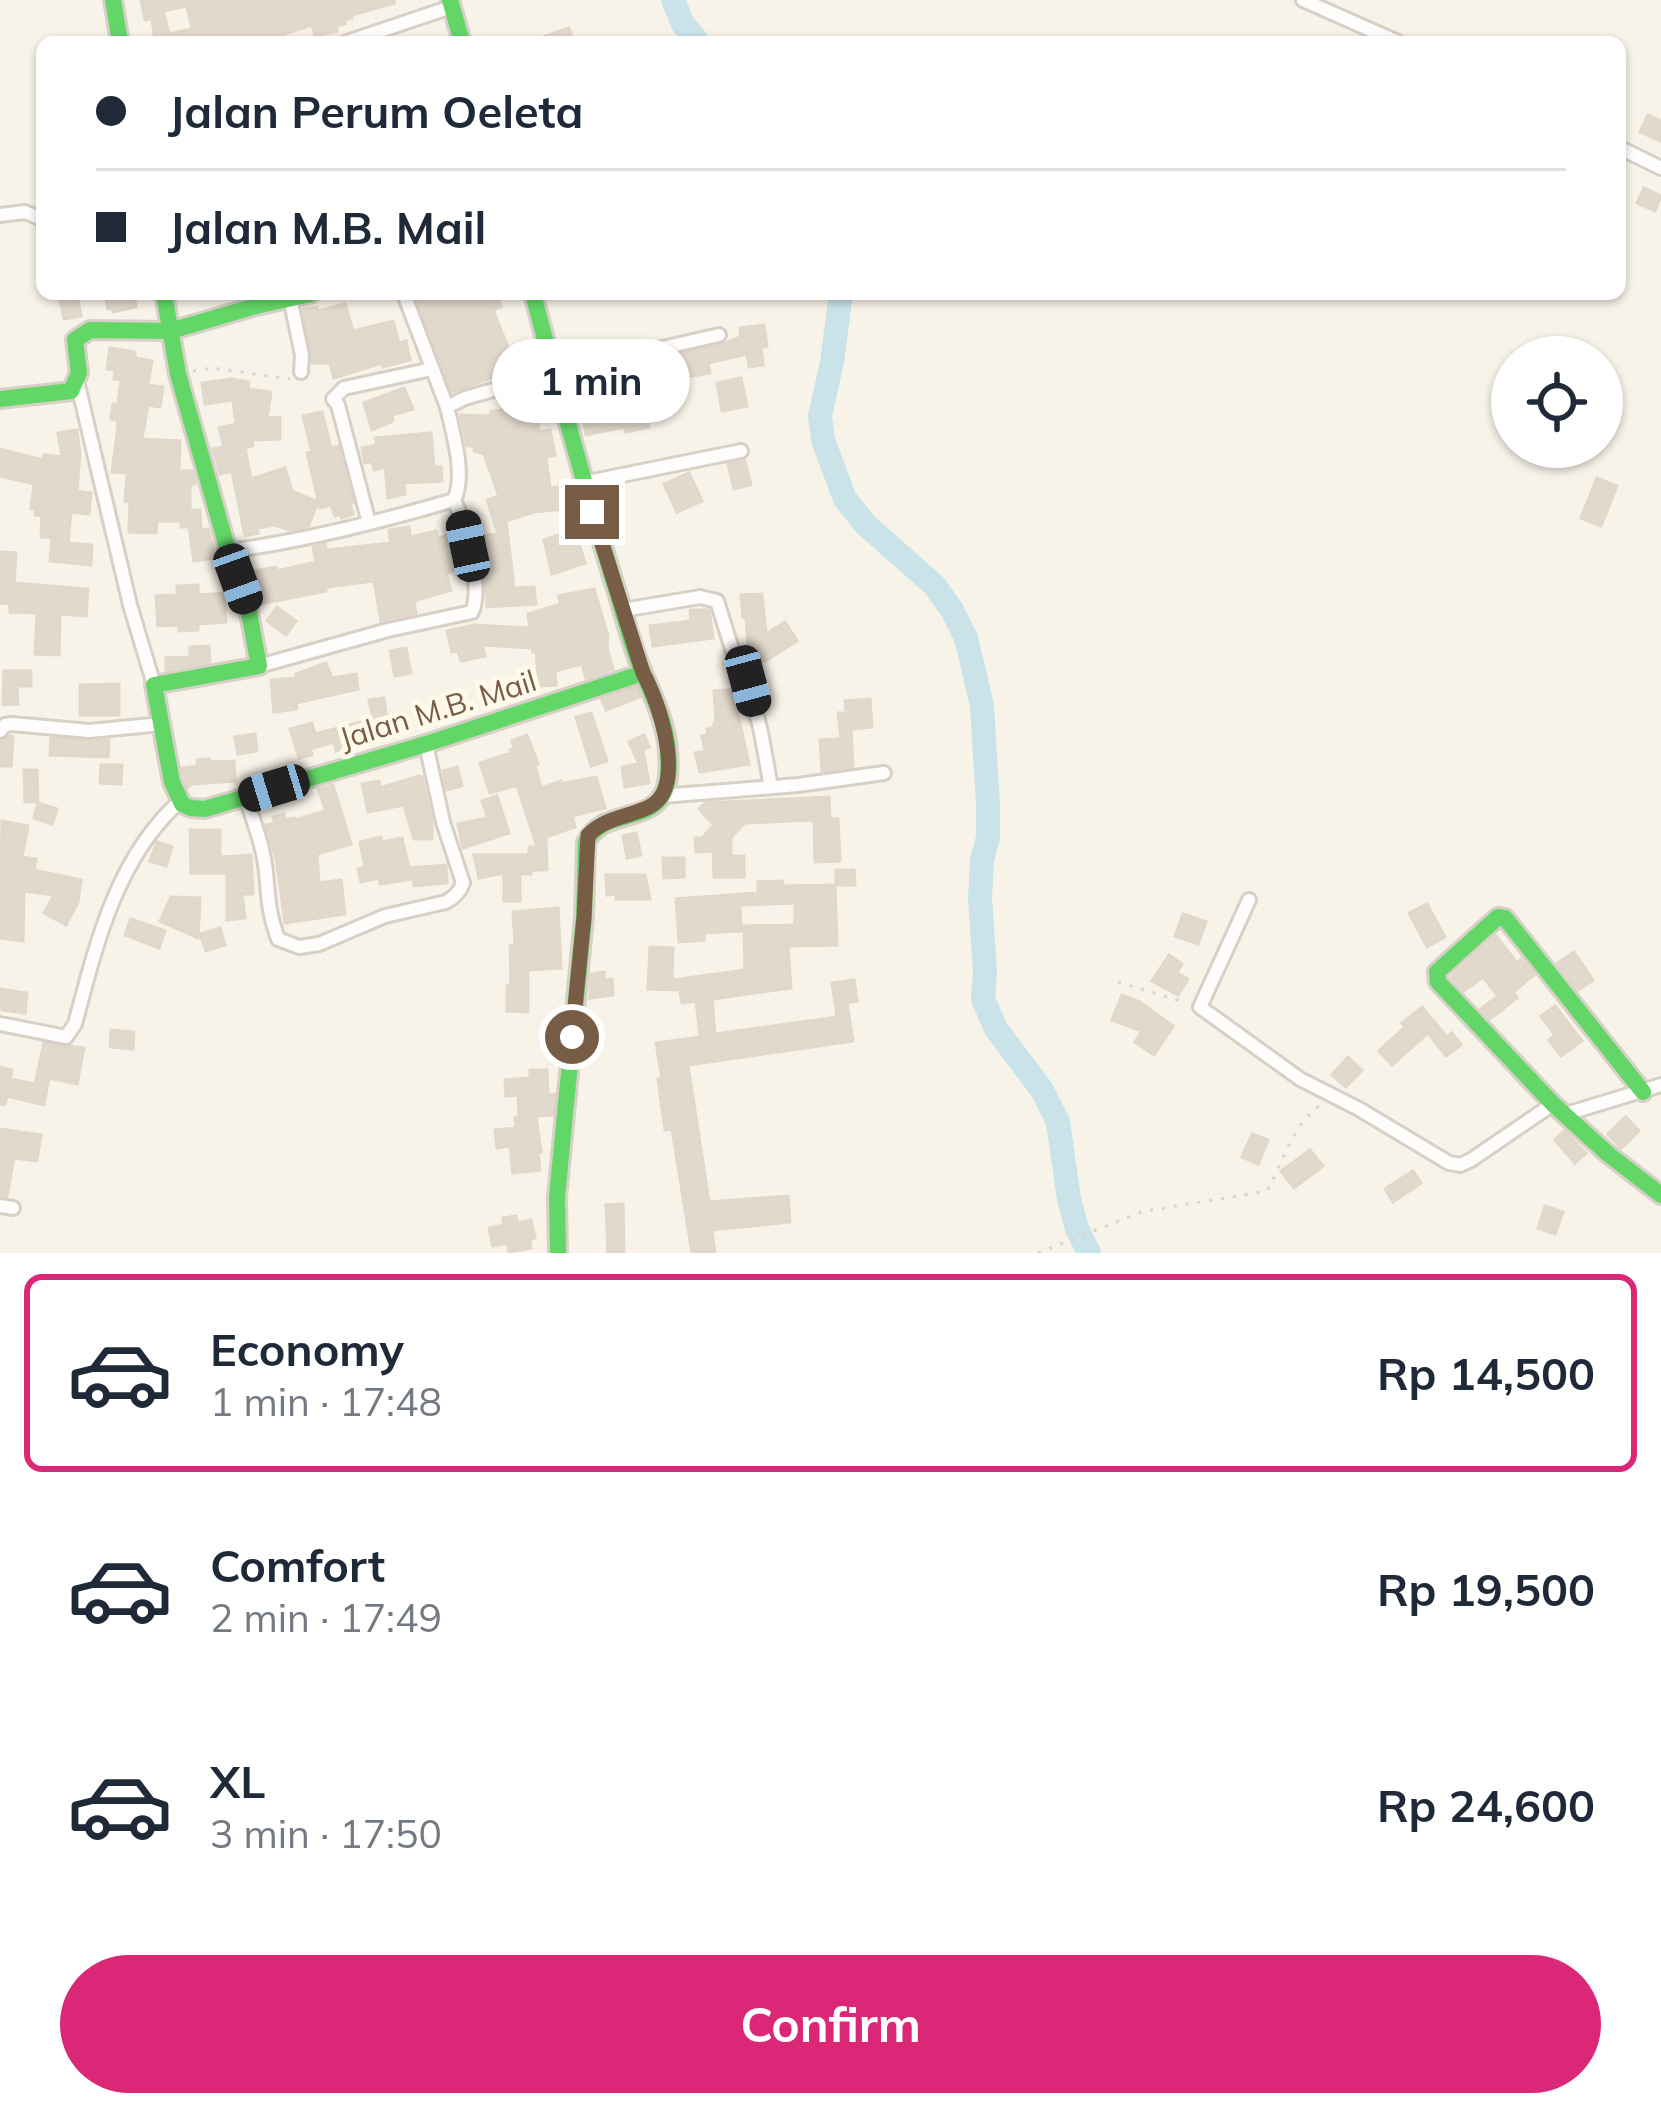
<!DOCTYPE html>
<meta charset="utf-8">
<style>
:root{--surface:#fff;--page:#f6f6f7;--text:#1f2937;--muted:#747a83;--line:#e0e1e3;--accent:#db2777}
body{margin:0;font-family:Mulish,sans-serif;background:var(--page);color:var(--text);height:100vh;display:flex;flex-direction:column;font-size:45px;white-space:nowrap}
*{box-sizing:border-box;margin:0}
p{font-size:39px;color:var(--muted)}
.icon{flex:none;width:66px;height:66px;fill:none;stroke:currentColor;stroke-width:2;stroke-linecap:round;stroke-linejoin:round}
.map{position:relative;height:1253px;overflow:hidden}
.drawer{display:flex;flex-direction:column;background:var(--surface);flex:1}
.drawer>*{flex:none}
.hud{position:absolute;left:36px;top:36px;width:1590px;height:264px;border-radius:18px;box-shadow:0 3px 9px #0004;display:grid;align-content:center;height:264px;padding:0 60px;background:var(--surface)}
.controls{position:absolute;left:1491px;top:336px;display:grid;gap:24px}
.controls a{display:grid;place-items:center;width:132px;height:132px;border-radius:50%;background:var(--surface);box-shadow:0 3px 9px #0004;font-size:60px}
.end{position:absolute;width:54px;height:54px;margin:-27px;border:15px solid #785d46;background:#fff;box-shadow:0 0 0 6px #fff}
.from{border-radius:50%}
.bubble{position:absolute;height:84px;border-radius:42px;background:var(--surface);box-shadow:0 3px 9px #0004;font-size:39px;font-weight:700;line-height:84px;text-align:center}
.car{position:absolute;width:36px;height:72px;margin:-36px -18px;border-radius:15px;box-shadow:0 0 9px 3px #0007;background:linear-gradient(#222 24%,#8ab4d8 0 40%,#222 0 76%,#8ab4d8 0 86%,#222 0)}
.hud b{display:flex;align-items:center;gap:42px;height:114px;font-size:45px}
.hud b+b{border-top:3px solid var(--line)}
.hud i{width:30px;height:30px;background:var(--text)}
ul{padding:21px 0 0;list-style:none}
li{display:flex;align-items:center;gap:36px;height:198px;margin:0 24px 18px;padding:0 36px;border:6px solid transparent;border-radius:18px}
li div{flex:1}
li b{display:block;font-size:45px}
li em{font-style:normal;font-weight:700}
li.active{border-color:var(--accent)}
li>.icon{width:108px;height:108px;stroke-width:1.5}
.action{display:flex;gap:24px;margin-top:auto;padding:24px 60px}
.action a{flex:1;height:138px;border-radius:72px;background:var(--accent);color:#fff;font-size:48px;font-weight:700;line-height:138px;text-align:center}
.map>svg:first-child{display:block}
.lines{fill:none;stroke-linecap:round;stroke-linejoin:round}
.river{stroke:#c9e3e9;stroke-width:24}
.building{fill:#e2d9cd;stroke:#e1d7ca;stroke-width:3;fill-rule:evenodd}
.street-casing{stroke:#d7d0c7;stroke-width:18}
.fast-casing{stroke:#d7d0c6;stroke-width:22}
.path{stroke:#dad3cb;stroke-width:3;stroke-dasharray:3 9;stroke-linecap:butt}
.street{stroke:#fefdfc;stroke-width:12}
.fast{stroke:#63d668;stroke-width:16}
.route{stroke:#785d46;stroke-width:15}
.labels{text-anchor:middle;stroke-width:10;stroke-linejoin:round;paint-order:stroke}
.street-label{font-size:30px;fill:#785d46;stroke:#fff9ea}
</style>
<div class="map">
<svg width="1661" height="1253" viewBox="0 0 1661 1253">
<rect width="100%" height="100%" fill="#f8f3e8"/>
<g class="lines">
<g class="river">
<path d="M 673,0 L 683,24 L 698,42"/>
<path d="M 841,294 L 832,362 L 820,416 L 823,440 L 845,499 L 866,525 L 934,585 L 952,610 L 966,638 L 982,705 L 988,806 L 988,838 L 982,860 L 980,898 L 985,972 L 983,999 L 996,1029 L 1042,1090 L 1058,1122 L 1069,1199 L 1077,1229 L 1089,1253"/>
</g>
</g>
<g class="building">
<path d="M 141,0 L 394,0 L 394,3 L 352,15 L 352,18 L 344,20 L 345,24 L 336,26 L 337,31 L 315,36 L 312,25 L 284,34 L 287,42 L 155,42 L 152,18 L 145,20 ZM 187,6 L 192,29 L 169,34 L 163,11 Z"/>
<path d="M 569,28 L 574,42 L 535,42 L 534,40 Z"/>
<path d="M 1648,115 L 1661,121 L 1661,141 L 1640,132 Z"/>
<path d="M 1644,188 L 1661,196 L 1655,211 L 1637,203 Z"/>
<path d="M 59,294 L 77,294 L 81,316 L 64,319 Z"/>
<path d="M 105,294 L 134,294 L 136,307 L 113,312 L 113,308 L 108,309 Z"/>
<path d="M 415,294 L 496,294 L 501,307 L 493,310 L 518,372 L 499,377 L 498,375 L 452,392 Z"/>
<path d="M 345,304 L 353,331 L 393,321 L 399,343 L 406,341 L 410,360 L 383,367 L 382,363 L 334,378 L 330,363 L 312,363 L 303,309 L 317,307 L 317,311 Z"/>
<path d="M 764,325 L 767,346 L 761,347 L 763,365 L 749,367 L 747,354 L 708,363 L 710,373 L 639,385 L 649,427 L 626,432 L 624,427 L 586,435 L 582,415 L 592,413 L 587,376 L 721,345 L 741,337 L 740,328 Z"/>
<path d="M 110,348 L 135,352 L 135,358 L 152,361 L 148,385 L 163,387 L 160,407 L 148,405 L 142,439 L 180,441 L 179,471 L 192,471 L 195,482 L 195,484 L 190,484 L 190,510 L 200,510 L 201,530 L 208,529 L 216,558 L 194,561 L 189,527 L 181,527 L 181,521 L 157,521 L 156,533 L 129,532 L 130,502 L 125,501 L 127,473 L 112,472 L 118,426 L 117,420 L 111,419 L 113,404 L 118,404 L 121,380 L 114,379 L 115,370 L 107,369 Z"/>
<path d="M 741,378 L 747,406 L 722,411 L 717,383 Z"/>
<path d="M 231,379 L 249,382 L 248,389 L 271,392 L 267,418 L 280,417 L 280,439 L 252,440 L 253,446 L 245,448 L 251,479 L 285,468 L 292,491 L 318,502 L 308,527 L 289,530 L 275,525 L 257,528 L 258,533 L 245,536 L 232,471 L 220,474 L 213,449 L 224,447 L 219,428 L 236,424 L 233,400 L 205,404 L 202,383 Z"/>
<path d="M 404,388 L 413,409 L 392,415 L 393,421 L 372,430 L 364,403 Z"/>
<path d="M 536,407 L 539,432 L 550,430 L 555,455 L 546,457 L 550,488 L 560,487 L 564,509 L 534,512 L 506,521 L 514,588 L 534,587 L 536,604 L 487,607 L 485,571 L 478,536 L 498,534 L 487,500 L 499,496 L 484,454 L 474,451 L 475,446 L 467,446 L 460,415 L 491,416 L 491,411 Z"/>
<path d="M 322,412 L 331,448 L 338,446 L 353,503 L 350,504 L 353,514 L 342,518 L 341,514 L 335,516 L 331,505 L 320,508 L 307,453 L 312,452 L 303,416 Z"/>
<path d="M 77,430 L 80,454 L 77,491 L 91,493 L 89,514 L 71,512 L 68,543 L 92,545 L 91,565 L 50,561 L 52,538 L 41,537 L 42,516 L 35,515 L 36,509 L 31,509 L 34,484 L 0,476 L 0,449 L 43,460 L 44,455 L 62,457 L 58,433 Z"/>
<path d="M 431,433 L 434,467 L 441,467 L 442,481 L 404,483 L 405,494 L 388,498 L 385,467 L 374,470 L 372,461 L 365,463 L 362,448 L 377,445 L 375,438 Z"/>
<path d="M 745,461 L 751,485 L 734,489 L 728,464 Z"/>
<path d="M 689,473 L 702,501 L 677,512 L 664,484 Z"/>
<path d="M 1597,478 L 1617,486 L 1601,526 L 1581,518 Z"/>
<path d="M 409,527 L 410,537 L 436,531 L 438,539 L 448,534 L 462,566 L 446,574 L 451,590 L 414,601 L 416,613 L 381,621 L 374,581 L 326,587 L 326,591 L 260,604 L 255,590 L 258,589 L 254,571 L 276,567 L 277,571 L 316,562 L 313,547 L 325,544 L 326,550 L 391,543 L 389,530 Z"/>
<path d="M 567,532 L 571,547 L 579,544 L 585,563 L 552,574 L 544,540 Z"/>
<path d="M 0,552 L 16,553 L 14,583 L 88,589 L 86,616 L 60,614 L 59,655 L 35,654 L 37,613 L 10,612 L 10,604 L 0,603 Z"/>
<path d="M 198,585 L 198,595 L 224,593 L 226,622 L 198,624 L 198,630 L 179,631 L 179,625 L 158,626 L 156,596 L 177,595 L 177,586 Z"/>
<path d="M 594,589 L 608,636 L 607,647 L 613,669 L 586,678 L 582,664 L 555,671 L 556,685 L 539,686 L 536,651 L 533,652 L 532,648 L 482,645 L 485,656 L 461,661 L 458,651 L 452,652 L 447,631 L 474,625 L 530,628 L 528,614 L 561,604 L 558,596 Z"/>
<path d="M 762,594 L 766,634 L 785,622 L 797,641 L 765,661 L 750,662 L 742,647 L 748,646 L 746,617 L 743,617 L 741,595 Z"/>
<path d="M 277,607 L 296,621 L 286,635 L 267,621 Z"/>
<path d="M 690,610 L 709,610 L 713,638 L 653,646 L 650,626 L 691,621 Z"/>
<path d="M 209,646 L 210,662 L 166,670 L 166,658 L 190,657 L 190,647 Z"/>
<path d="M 406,648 L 411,673 L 395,676 L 390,651 Z"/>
<path d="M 326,663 L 332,678 L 356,674 L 358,689 L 296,703 L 297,709 L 274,712 L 271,680 L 296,678 L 296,674 Z"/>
<path d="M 4,671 L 31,671 L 31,686 L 17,686 L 18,704 L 3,705 Z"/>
<path d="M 119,684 L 119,715 L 80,715 L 80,685 Z"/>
<path d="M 637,688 L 640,697 L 606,710 L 602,700 Z"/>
<path d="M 739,689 L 744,709 L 737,710 L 749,764 L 700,772 L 695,753 L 705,751 L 702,736 L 708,735 L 707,729 L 714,727 L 714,723 L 716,722 L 714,691 Z"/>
<path d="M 384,698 L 389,734 L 367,738 L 368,743 L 336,751 L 334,742 L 310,749 L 312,755 L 299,758 L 290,729 L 312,723 L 315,734 L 373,719 L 369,700 Z"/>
<path d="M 870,699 L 872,727 L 851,729 L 853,767 L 822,771 L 820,740 L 841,739 L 838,713 L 846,713 L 845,701 Z"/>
<path d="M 591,713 L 607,761 L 591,766 L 576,717 Z"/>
<path d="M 255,734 L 257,751 L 238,754 L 235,737 Z"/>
<path d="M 527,735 L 538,764 L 535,765 L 541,788 L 561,781 L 561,784 L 596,777 L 605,808 L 572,816 L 575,827 L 546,837 L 547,870 L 531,870 L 531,874 L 520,874 L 520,901 L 504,901 L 504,873 L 479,878 L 474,855 L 521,855 L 529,854 L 529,847 L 537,847 L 517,785 L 490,793 L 480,763 L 511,753 L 510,750 L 514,748 L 512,741 Z"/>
<path d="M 644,735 L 649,747 L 643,750 L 649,783 L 625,787 L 622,767 L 639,764 L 629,742 Z"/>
<path d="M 9,736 L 13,737 L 11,766 L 0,766 L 0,741 Z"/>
<path d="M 51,738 L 88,741 L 109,740 L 108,757 L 50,755 Z"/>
<path d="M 209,759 L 209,762 L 234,761 L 235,781 L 192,784 L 187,788 L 182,768 L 197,766 L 197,760 Z"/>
<path d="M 101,765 L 122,765 L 121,784 L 100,783 Z"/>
<path d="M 457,767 L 462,786 L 447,790 L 443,771 Z"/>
<path d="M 24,770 L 37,770 L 38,802 L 25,802 Z"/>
<path d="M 419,776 L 422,777 L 432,822 L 432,839 L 414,839 L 404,805 L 368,812 L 362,784 L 379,781 L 380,788 Z"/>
<path d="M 333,785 L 351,844 L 317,854 L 319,883 L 341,880 L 345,914 L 285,923 L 276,858 L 266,825 L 275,823 L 273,817 L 284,814 L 285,820 L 294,818 L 295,820 L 326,811 L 318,789 Z"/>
<path d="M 497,796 L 509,833 L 463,848 L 458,824 L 488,818 L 482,801 Z"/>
<path d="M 829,797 L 830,819 L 838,819 L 840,861 L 815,862 L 814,820 L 745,823 L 731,837 L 731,856 L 744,856 L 744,877 L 714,877 L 713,851 L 696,852 L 695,838 L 702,838 L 714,825 L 699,809 L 705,803 Z"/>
<path d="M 38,803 L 57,809 L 52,824 L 34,818 Z"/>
<path d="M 2,821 L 28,826 L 22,857 L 36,859 L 34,870 L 81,880 L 78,902 L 66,925 L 44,913 L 54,895 L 24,891 L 23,941 L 0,938 Z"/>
<path d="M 190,830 L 220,830 L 220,857 L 251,855 L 253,894 L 242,894 L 245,918 L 227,920 L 227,873 L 191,873 Z"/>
<path d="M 636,833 L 641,855 L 627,858 L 623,836 Z"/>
<path d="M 381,837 L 382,842 L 402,838 L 409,868 L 446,865 L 447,883 L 414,886 L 413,879 L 380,884 L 379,878 L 361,882 L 358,869 L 365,867 L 360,842 Z"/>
<path d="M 157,842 L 172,847 L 166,866 L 150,861 Z"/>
<path d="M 663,858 L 684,858 L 684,877 L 664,878 Z"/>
<path d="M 836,870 L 854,870 L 855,885 L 836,885 Z"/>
<path d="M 606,875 L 645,875 L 650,899 L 616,899 L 616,894 L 607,895 Z"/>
<path d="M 782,881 L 783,886 L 835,885 L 837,945 L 788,946 L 791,988 L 712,999 L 715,1034 L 837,1017 L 832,983 L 854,980 L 857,1001 L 847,1003 L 853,1041 L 688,1065 L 709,1202 L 788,1196 L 790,1222 L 712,1230 L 715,1253 L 692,1253 L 672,1129 L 665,1130 L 658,1079 L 662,1079 L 656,1043 L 700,1037 L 696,1001 L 682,1003 L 680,990 L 648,989 L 650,947 L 673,948 L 672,980 L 745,970 L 744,926 L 795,925 L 795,903 L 740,905 L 741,931 L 704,933 L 704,940 L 679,942 L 676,899 L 758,893 L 758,882 Z"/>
<path d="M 171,897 L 200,898 L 198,938 L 160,921 Z"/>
<path d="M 1427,904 L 1445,937 L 1427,947 L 1409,913 Z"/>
<path d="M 558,908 L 561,968 L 528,970 L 528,1012 L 507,1011 L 507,985 L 511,985 L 510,946 L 515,945 L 513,912 Z"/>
<path d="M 1183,914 L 1206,922 L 1198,944 L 1175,936 Z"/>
<path d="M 131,919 L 165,931 L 159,948 L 125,935 Z"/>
<path d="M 220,928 L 225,945 L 206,951 L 200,934 Z"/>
<path d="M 1496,936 L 1517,963 L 1521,959 L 1534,975 L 1513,992 L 1517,998 L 1490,1019 L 1481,1009 L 1498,996 L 1483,977 L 1464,991 L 1451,977 Z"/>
<path d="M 1574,952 L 1593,980 L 1578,990 L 1557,963 Z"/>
<path d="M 1169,955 L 1182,964 L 1177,973 L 1188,979 L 1178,995 L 1152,981 Z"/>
<path d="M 604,972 L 604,980 L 612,979 L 613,995 L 590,998 L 591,974 Z"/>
<path d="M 0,989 L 27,993 L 25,1013 L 2,1010 Z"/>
<path d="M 1122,995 L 1140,1002 L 1173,1026 L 1154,1055 L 1135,1042 L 1142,1031 L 1112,1020 Z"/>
<path d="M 1555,1006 L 1582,1041 L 1561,1056 L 1549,1040 L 1555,1035 L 1541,1016 Z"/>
<path d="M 1422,1007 L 1447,1037 L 1452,1033 L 1461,1045 L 1446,1056 L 1428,1033 L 1392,1065 L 1379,1051 L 1405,1027 L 1402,1023 Z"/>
<path d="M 111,1030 L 134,1032 L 133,1049 L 110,1047 Z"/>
<path d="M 44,1043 L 84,1048 L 77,1084 L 49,1078 L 44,1105 L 7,1096 L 5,1104 L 0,1104 L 0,1067 L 12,1070 L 10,1079 L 35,1084 Z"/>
<path d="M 1348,1057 L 1362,1070 L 1346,1087 L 1332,1075 Z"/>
<path d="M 530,1070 L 547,1070 L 548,1095 L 555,1094 L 553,1115 L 536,1116 L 541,1152 L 538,1153 L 540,1170 L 513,1173 L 510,1146 L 497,1148 L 495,1130 L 516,1128 L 515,1118 L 519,1117 L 518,1095 L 506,1096 L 505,1080 L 530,1078 Z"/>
<path d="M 1626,1117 L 1639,1131 L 1621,1148 L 1608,1134 Z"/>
<path d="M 0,1129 L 41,1135 L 37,1161 L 14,1158 L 7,1196 L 0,1196 Z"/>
<path d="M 1564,1131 L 1586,1153 L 1575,1163 L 1555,1140 Z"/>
<path d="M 1252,1134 L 1268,1140 L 1258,1164 L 1242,1157 Z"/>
<path d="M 1310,1150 L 1323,1166 L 1294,1188 L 1281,1171 Z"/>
<path d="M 1413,1171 L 1421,1183 L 1393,1202 L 1385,1189 Z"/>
<path d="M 623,1204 L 624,1252 L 608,1253 L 606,1205 Z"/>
<path d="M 1545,1206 L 1563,1212 L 1555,1234 L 1538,1228 Z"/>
<path d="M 516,1216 L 517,1223 L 531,1220 L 535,1238 L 530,1239 L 531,1248 L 509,1252 L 507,1243 L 493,1246 L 489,1228 L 504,1225 L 503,1218 Z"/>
</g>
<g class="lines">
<defs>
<g id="street">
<path d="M 1303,0 L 1398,42"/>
<path d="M 347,42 L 451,7"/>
<path d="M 1620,148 L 1661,168"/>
<path d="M 0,215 L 25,212 L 42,219"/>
<path d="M 404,294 L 447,407"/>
<path d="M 290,298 L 302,355 L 301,372"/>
<path d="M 78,385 L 130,605 L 154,685"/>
<path d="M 583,483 L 741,451"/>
<path d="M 369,523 L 338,405 L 333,399 L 344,388 L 432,369"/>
<path d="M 228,551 C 305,541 379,522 454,500 C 466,476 453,433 447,407 L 465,398 L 553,373 L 719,335"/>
<path d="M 623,610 L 700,597 L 717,601 L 733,652 L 748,681 L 761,732 L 771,787"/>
<path d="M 259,666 L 388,630 L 472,612 C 483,586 466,526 454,500"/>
<path d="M 0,731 L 5,725 L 12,724 L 89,731 L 162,724"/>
<path d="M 662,796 L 798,785 L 884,773"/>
<path d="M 246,797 C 253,821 264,847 266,873 C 269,902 268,910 278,939 L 299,947 L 319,944 L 385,916 L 446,902 C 455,897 460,892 463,883 L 443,822 L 426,744"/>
<path d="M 1249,900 L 1200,1007 L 1300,1079 L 1359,1109 L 1449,1163 L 1460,1165 L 1471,1160 L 1553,1104"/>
<path d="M 0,1024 L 66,1037 L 75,1024 C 96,945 116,859 179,802"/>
<path d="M 1566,1114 L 1661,1085"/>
<path d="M 0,1206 L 13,1208"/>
</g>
<g id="fast">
<path d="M 113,0 L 120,42"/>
<path d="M 450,0 L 462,42"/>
<path d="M 164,294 L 178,374 L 228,551 L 248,607 L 259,666 L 154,685 L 172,782 L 182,804 L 191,808 L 205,809 L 426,744 L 643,673"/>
<path d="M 533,294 C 559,392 585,489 615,586 C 624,614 631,645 643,673 C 653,696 663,717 667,742 C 669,759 671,782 662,796 C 645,823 604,809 586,842 L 584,917 L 557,1197 L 558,1253"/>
<path d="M 0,399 L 71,391 L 79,373 L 75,340 L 90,330 L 170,331 L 256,306 L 310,294"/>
<path d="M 1643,1092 L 1505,918 L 1498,917 L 1437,972 L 1438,982 L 1553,1104 L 1608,1154 L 1661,1195"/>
</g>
</defs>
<use href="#street" class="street-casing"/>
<use href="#fast" class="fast-casing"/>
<g class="path">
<path d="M 193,371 L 212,368 L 290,379"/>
<path d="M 1118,982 L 1187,1003"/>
<path d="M 1038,1253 L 1141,1212 L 1267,1191 C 1284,1160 1290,1129 1319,1106"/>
</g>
<use href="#street" class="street"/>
<use href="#fast" class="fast"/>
</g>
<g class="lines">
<path class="route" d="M 572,1037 L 584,917 L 588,835 C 605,818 628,817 649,807 C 688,788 659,701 643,673 L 592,512"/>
</g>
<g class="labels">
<g class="street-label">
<text transform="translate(438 710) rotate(-17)" y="10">Jalan M.B. Mail</text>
</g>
</g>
</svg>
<div class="controls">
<a><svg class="icon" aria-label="locate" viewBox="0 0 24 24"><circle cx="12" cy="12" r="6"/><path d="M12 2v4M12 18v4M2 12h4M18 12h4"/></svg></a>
</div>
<i class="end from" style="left:572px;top:1037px"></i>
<i class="end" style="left:592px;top:512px"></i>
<div class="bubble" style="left:492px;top:339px;width:198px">1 min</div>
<i class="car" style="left:468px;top:546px;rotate:348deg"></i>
<i class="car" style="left:238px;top:579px;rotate:160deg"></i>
<i class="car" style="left:748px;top:681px;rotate:165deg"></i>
<i class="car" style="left:274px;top:788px;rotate:253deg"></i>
<div class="hud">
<b><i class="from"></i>Jalan Perum Oeleta</b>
<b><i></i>Jalan M.B. Mail</b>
</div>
</div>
<section class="drawer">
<ul>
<li class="active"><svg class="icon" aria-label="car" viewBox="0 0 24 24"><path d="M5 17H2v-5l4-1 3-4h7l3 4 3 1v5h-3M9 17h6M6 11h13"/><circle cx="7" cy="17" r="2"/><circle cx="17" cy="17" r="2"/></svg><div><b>Economy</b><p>1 min · 17:48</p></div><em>Rp 14,500</em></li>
<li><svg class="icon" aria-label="car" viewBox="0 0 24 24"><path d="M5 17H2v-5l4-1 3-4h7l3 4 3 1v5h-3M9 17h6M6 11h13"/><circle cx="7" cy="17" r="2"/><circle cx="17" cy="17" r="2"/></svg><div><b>Comfort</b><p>2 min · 17:49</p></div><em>Rp 19,500</em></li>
<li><svg class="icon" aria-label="car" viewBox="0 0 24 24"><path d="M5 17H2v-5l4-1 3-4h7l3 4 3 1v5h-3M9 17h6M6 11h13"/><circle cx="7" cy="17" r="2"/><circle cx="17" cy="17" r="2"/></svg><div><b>XL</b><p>3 min · 17:50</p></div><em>Rp 24,600</em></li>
</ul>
<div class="action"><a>Confirm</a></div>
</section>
